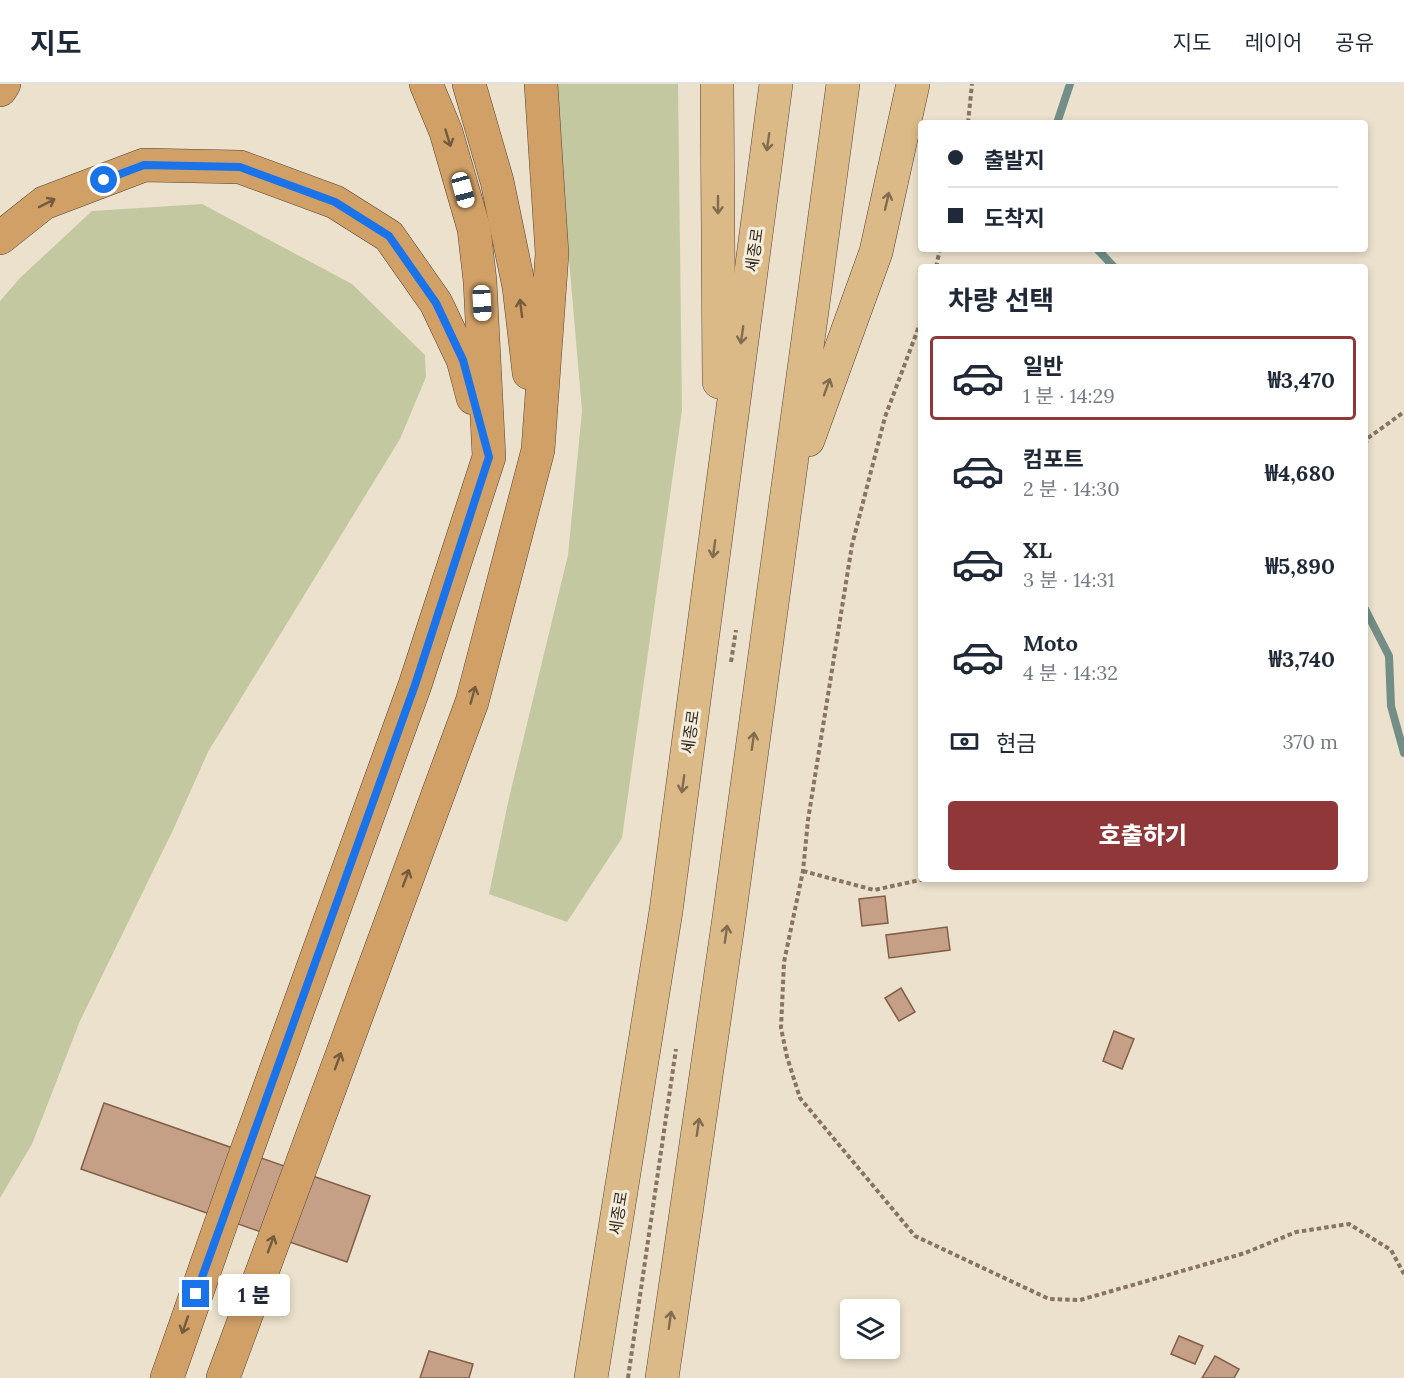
<!DOCTYPE html>
<html lang="ko">
<meta charset="utf-8">
<style>
:root{--surface:#fff;--page:#f2f2f3;--text:#1f2937;--muted:#747a83;--line:#e0e1e3;--accent:#8f3739}
body{margin:0;font-family:Lora,"Noto Sans KR",serif;background:var(--page);color:var(--text);height:100vh;display:flex;flex-direction:column;font-size:22px;white-space:nowrap}
*{box-sizing:border-box;margin:0}
p{font-size:20px;color:var(--muted)}
.icon{flex:none;width:33px;height:33px;fill:none;stroke:currentColor;stroke-width:2;stroke-linecap:round;stroke-linejoin:round}
.map{position:relative;flex:1;overflow:hidden}
.panel{position:absolute;left:918px;top:180px;width:450px;height:618px;display:flex;flex-direction:column;background:var(--surface);border-radius:6px;box-shadow:0 3px 9px #0003}
.panel>*{flex:none}
.banner{position:absolute;left:918px;top:36px;width:450px;height:132px;border-radius:6px;box-shadow:0 3px 9px #0003;display:grid;align-content:center;height:132px;padding:0 30px;background:var(--surface)}
.buttons{position:absolute;left:840px;top:1215px;display:grid;gap:12px}
.buttons a{display:grid;place-items:center;width:60px;height:60px;border-radius:6px;background:var(--surface);box-shadow:0 3px 9px #0003;font-size:30px}
.end{position:absolute;width:27px;height:27px;margin:-14px;border:8px solid #1a73e8;background:#fff;box-shadow:0 0 0 3px #fff}
.from{border-radius:50%}
.bubble{position:absolute;height:42px;border-radius:6px;background:var(--surface);box-shadow:0 3px 9px #0003;font-size:20px;font-weight:800;line-height:42px;text-align:center}
.car{position:absolute;width:18px;height:36px;margin:-18px -9px;border-radius:8px;box-shadow:0 0 4px 2px #0007;background:linear-gradient(#fff 24%,#345 0 40%,#fff 0 76%,#345 0 86%,#fff 0)}
.banner b{display:flex;align-items:center;gap:21px;height:57px;font-size:22px}
.banner b+b{border-top:2px solid var(--line)}
.banner i{width:15px;height:15px;background:var(--text)}
ul{padding:0;list-style:none}
li{display:flex;align-items:center;gap:18px;height:84px;margin:0 12px 9px;padding:0 18px;border:3px solid transparent;border-radius:6px}
li div{flex:1}
li b{display:block;font-size:22px}
li em{font-style:normal;font-weight:800}
li.active{border-color:var(--accent)}
li>.icon{width:54px;height:54px;stroke-width:1.5}
h2{padding:0 30px;font-size:27px;line-height:72px}
.pay{display:flex;align-items:center;gap:15px;height:66px;padding:0 30px;font-size:22px}
.pay p{margin-inline-start:auto}
.primary-button{display:flex;gap:12px;margin-top:auto;padding:12px 30px}
.primary-button a{flex:1;height:69px;border-radius:6px;background:var(--accent);color:#fff;font-size:24px;font-weight:800;line-height:69px;text-align:center}
header{display:flex;align-items:center;gap:36px;box-sizing:border-box;height:84px;padding:0 30px;background:var(--surface);border-bottom:2px solid var(--line)}
header strong{font-size:28px}
nav{display:flex;gap:33px;margin-inline-start:auto;font-size:21px}
.map>svg:first-child{display:block}
.green{fill:#c4c8a0}
.lines{fill:none;stroke-linecap:round;stroke-linejoin:round}
.stream{stroke:#738e87;stroke-width:8}
.building{fill:#c59f86;stroke:#835f49;stroke-width:1.5}
.trunk-casing{stroke:#554335;stroke-width:34}
.motorway-casing{stroke:#554335;stroke-width:34}
.path{stroke:#877461;stroke-width:4;stroke-dasharray:4.5 3;stroke-linecap:butt}
.trunk{stroke:#dcba88;stroke-width:33}
.motorway{stroke:#d0a067;stroke-width:33}
.oneway{stroke:#755b3e}
.oneway2{stroke:#826c50}
.route{stroke:#1a73e8;stroke-width:8}
.labels{text-anchor:middle;stroke-width:6;stroke-linejoin:round;paint-order:stroke}
.street-label{font-size:16px;fill:#392d23;stroke:#f3ecdb}
</style>
<header>
<strong>지도</strong>
<nav><a>지도</a><a>레이어</a><a>공유</a></nav>
</header>
<div class="map">
<svg width="1404" height="1294" viewBox="0 0 1404 1294">
<rect width="100%" height="100%" fill="#ebe1cc"/>
<g class="green">
<path d="M 554,0 L 678,0 L 682,326 L 622,754 L 567,838 L 489,810 L 509,714 L 568,471 L 582,327 Z"/>
<path d="M 202,120 L 352,200 L 425,271 L 426,293 L 400,355 L 208,668 L 173,746 L 80,937 L 32,1060 L 0,1114 L 0,217 L 20,194 L 92,127 Z"/>
</g>
<g class="lines">
<g class="stream">
<path d="M 1057,39 L 1070,0"/>
<path d="M 1097,165 L 1114,183"/>
<path d="M 1365,525 L 1389,572 L 1391,622 L 1404,669"/>
</g>
</g>
<g class="building">
<path d="M 885,812 L 888,839 L 862,842 L 859,815 Z"/>
<path d="M 947,843 L 950,866 L 889,874 L 886,851 Z"/>
<path d="M 901,904 L 915,928 L 899,937 L 885,914 Z"/>
<path d="M 1114,947 L 1134,955 L 1122,985 L 1103,977 Z"/>
<path d="M 104,1019 L 370,1112 L 347,1178 L 81,1085 Z"/>
<path d="M 1179,1252 L 1203,1262 L 1195,1280 L 1171,1270 Z"/>
<path d="M 429,1267 L 473,1280 L 469,1294 L 420,1294 Z"/>
<path d="M 1215,1272 L 1239,1285 L 1234,1294 L 1202,1294 Z"/>
</g>
<g class="lines">
<defs>
<g id="trunk">
<path d="M 717,0 L 719,298"/>
<path d="M 808,356 L 876,168 L 913,0"/>
<path d="M 591,1294 L 666,827 L 776,0"/>
<path d="M 662,1294 L 729,834 L 843,0"/>
</g>
<g id="motorway">
<path d="M 469,0 L 497,97 L 519,203 L 529,289"/>
<path d="M 0,6 L 4,0"/>
<path d="M 0,154 L 44,119 L 144,81 L 240,83 L 335,118 L 389,152 L 436,219 L 463,276 L 473,314"/>
<path d="M 167,1294 L 233,1105 L 415,601 L 489,373 L 480,197 L 474,145 L 446,48 L 426,0"/>
<path d="M 223,1294 L 472,618 L 538,366 L 552,170 L 541,0"/>
</g>
</defs>
<use href="#trunk" class="trunk-casing"/>
<use href="#motorway" class="motorway-casing"/>
<g class="path">
<path d="M 968,39 L 972,0"/>
<path d="M 936,183 L 940,165"/>
<path d="M 921,237 L 885,333 L 852,461 L 808,736 L 803,787 L 784,878 L 781,944 L 787,973 L 800,1014 L 915,1152 L 1049,1215 L 1080,1216 L 1245,1169 L 1296,1148 L 1349,1140 L 1391,1166 L 1404,1190"/>
<path d="M 1365,361 L 1368,354 L 1404,328"/>
<path d="M 731,578 L 736,546"/>
<path d="M 803,787 L 874,806 L 925,795"/>
<path d="M 628,1294 L 676,965"/>
</g>
<use href="#trunk" class="trunk"/>
<use href="#motorway" class="motorway"/>
</g>
<defs><path id="oneway-shaft" d="M-6 0H5M1.5-3L5.5 0L1.5 3" fill="none" stroke-width="1.6" stroke-linecap="round" stroke-linejoin="round" transform="scale(1.5)"/></defs>
<g class="oneway">
<use href="#oneway-shaft" transform="translate(448 54) rotate(73)"/>
<use href="#oneway-shaft" transform="translate(47 119) rotate(-27)"/>
<use href="#oneway-shaft" transform="translate(521 224) rotate(-97)"/>
<use href="#oneway-shaft" transform="translate(473 611) rotate(-74)"/>
<use href="#oneway-shaft" transform="translate(406 794) rotate(-70)"/>
<use href="#oneway-shaft" transform="translate(338 977) rotate(-70)"/>
<use href="#oneway-shaft" transform="translate(271 1160) rotate(-70)"/>
<use href="#oneway-shaft" transform="translate(185 1241) rotate(109)"/>
</g>
<g class="oneway2">
<use href="#oneway-shaft" transform="translate(768 58) rotate(98)"/>
<use href="#oneway-shaft" transform="translate(887 117) rotate(-77)"/>
<use href="#oneway-shaft" transform="translate(718 121) rotate(90)"/>
<use href="#oneway-shaft" transform="translate(742 251) rotate(98)"/>
<use href="#oneway-shaft" transform="translate(827 303) rotate(-70)"/>
<use href="#oneway-shaft" transform="translate(714 465) rotate(98)"/>
<use href="#oneway-shaft" transform="translate(753 657) rotate(-82)"/>
<use href="#oneway-shaft" transform="translate(683 700) rotate(98)"/>
<use href="#oneway-shaft" transform="translate(726 850) rotate(-82)"/>
<use href="#oneway-shaft" transform="translate(698 1043) rotate(-82)"/>
<use href="#oneway-shaft" transform="translate(670 1236) rotate(-82)"/>
</g>
<g class="lines">
<path class="route" d="M 104,96 L 144,81 L 240,83 L 335,118 L 389,152 L 436,219 L 463,276 L 489,373 L 415,601 L 196,1210"/>
</g>
<g class="labels">
<g class="street-label">
<text transform="translate(754 166) rotate(-82)" y="6">세종로</text>
<text transform="translate(690 648) rotate(-82)" y="6">세종로</text>
<text transform="translate(618 1129) rotate(-81)" y="6">세종로</text>
</g>
</g>
</svg>
<div class="buttons">
<a><svg class="icon" aria-label="layers" viewBox="0 0 24 24"><path d="M12 4l9 5-9 5-9-5zM3 14l9 5 9-5"/></svg></a>
</div>
<i class="end from" style="left:104px;top:96px"></i>
<i class="end" style="left:196px;top:1210px"></i>
<div class="bubble" style="left:218px;top:1190px;width:72px">1 분</div>
<i class="car" style="left:463px;top:106px;rotate:165deg"></i>
<i class="car" style="left:482px;top:219px;rotate:177deg"></i>
<div class="banner">
<b><i class="from"></i>출발지</b>
<b><i></i>도착지</b>
</div>
<section class="panel">
<h2>차량 선택</h2>
<ul>
<li class="active"><svg class="icon" aria-label="car" viewBox="0 0 24 24"><path d="M5 17H2v-5l4-1 3-4h7l3 4 3 1v5h-3M9 17h6M6 11h13"/><circle cx="7" cy="17" r="2"/><circle cx="17" cy="17" r="2"/></svg><div><b>일반</b><p>1 분 · 14:29</p></div><em>₩3,470</em></li>
<li><svg class="icon" aria-label="car" viewBox="0 0 24 24"><path d="M5 17H2v-5l4-1 3-4h7l3 4 3 1v5h-3M9 17h6M6 11h13"/><circle cx="7" cy="17" r="2"/><circle cx="17" cy="17" r="2"/></svg><div><b>컴포트</b><p>2 분 · 14:30</p></div><em>₩4,680</em></li>
<li><svg class="icon" aria-label="car" viewBox="0 0 24 24"><path d="M5 17H2v-5l4-1 3-4h7l3 4 3 1v5h-3M9 17h6M6 11h13"/><circle cx="7" cy="17" r="2"/><circle cx="17" cy="17" r="2"/></svg><div><b>XL</b><p>3 분 · 14:31</p></div><em>₩5,890</em></li>
<li><svg class="icon" aria-label="car" viewBox="0 0 24 24"><path d="M5 17H2v-5l4-1 3-4h7l3 4 3 1v5h-3M9 17h6M6 11h13"/><circle cx="7" cy="17" r="2"/><circle cx="17" cy="17" r="2"/></svg><div><b>Moto</b><p>4 분 · 14:32</p></div><em>₩3,740</em></li>
</ul>
<div class="pay"><svg class="icon" aria-label="cash" viewBox="0 0 24 24"><path d="M3 7h18v10H3z"/><circle cx="12" cy="12" r="2"/></svg>현금<p>370 m</p></div>
<div class="primary-button"><a>호출하기</a></div>
</section>
</div>
